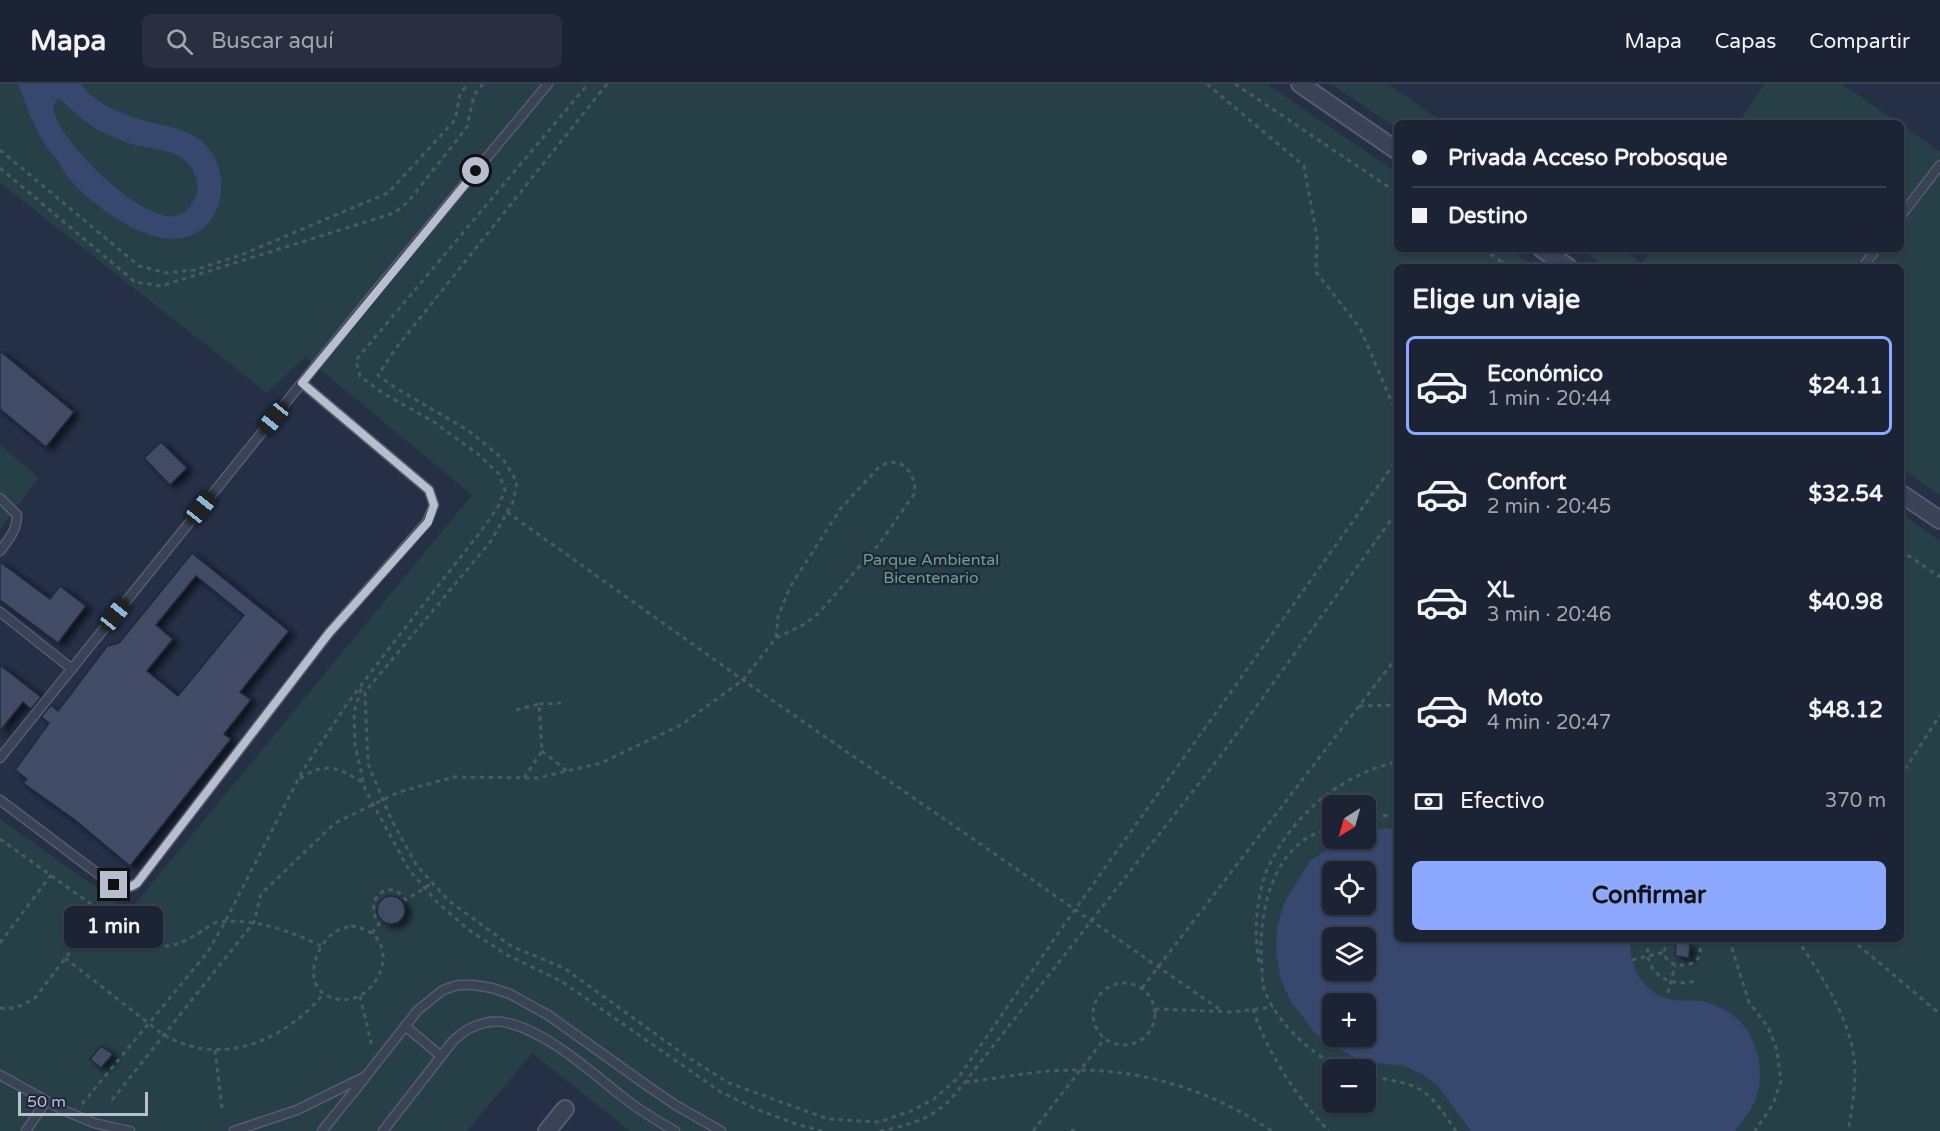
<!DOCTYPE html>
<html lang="es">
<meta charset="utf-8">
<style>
:root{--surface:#1c2334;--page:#292f40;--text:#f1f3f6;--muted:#a0a4ac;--line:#3a404f;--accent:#8ca9ff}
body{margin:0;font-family:"Varela Round",sans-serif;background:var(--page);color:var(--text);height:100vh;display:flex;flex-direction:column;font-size:22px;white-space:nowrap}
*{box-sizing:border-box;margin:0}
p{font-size:20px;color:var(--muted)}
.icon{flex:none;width:33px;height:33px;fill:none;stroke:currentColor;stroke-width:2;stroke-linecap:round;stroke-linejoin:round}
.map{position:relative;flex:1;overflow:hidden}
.sheet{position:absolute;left:1394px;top:180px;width:510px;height:678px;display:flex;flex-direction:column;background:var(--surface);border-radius:9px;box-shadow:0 2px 4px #0004,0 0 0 2px var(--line)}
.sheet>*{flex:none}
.top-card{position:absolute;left:1394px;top:36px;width:510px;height:132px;border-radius:9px;box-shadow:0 2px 4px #0004,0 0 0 2px var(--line);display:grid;align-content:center;height:132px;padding:0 18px;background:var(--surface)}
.needle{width:39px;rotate:217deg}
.fabs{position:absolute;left:1322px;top:711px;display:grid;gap:12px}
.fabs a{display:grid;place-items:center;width:54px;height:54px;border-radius:9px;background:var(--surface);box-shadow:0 2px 4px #0004,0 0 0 2px var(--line);font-size:30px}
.scale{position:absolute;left:18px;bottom:15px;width:130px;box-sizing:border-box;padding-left:6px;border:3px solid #b8bece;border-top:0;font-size:16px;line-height:21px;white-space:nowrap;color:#b8bece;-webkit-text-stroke:4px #1e263b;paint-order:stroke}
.end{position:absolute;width:27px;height:27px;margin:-14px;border:8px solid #b8bece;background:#111;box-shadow:0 0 0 3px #111}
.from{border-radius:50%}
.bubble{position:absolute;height:42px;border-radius:9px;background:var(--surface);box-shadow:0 2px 4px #0004,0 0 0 2px var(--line);font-size:20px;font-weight:700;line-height:42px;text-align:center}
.car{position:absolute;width:18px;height:36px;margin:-18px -9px;border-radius:8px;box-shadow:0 0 4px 2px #0007;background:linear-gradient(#222 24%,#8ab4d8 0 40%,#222 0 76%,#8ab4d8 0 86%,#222 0)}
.top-card b{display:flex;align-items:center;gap:21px;height:57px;font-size:22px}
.top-card b+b{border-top:2px solid var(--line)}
.top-card i{width:15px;height:15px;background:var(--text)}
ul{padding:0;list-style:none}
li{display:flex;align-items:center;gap:18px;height:99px;margin:0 12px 9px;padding:0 6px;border:3px solid transparent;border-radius:9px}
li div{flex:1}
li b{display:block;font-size:22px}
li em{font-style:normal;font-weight:700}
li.on{border-color:var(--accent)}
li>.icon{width:54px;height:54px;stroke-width:1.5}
h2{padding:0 18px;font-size:27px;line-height:72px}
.pay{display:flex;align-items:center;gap:15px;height:66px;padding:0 18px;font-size:22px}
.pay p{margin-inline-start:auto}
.button{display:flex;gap:12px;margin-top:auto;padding:12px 18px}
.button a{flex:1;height:69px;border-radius:9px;background:var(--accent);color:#111;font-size:24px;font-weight:700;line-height:69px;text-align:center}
header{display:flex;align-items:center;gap:36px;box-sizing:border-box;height:84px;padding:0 30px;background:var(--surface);border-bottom:2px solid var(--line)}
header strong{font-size:28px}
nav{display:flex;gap:33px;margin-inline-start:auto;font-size:21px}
.search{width:420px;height:54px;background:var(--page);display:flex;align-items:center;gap:15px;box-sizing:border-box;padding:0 21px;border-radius:9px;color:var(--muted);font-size:22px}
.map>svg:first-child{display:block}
.green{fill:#273f47;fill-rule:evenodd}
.water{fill:#37476e;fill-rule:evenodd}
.building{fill:#424c66;stroke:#20283d;stroke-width:1.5;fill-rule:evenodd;filter:url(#shadow)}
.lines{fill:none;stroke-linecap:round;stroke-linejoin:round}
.service-casing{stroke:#565c70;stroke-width:11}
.minor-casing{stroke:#565c70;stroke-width:20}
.path{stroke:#465c62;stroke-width:3;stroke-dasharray:4.5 4.5;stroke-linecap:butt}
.service{stroke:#3a4255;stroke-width:8}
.minor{stroke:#3a4255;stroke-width:16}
.route{stroke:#b8bece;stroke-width:8}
.labels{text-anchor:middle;stroke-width:4.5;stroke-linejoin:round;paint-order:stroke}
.park-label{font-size:16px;fill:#6da180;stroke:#1e263b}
</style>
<header>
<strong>Mapa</strong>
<div class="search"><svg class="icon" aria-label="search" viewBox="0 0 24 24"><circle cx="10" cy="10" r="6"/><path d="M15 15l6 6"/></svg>Buscar aquí</div>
<nav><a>Mapa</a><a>Capas</a><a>Compartir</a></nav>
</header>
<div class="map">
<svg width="1940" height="1047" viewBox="0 0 1940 1047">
<defs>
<filter id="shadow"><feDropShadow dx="5.5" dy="3.5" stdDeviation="3" flood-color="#0009"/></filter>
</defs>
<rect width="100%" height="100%" fill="#252f46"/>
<g class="green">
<path d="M 0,0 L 1267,0 L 1396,88 L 1396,165 L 1509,165 L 1536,183 L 1396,183 L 1396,855 L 1900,855 L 1901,429 L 1940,457 L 1940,1047 L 630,1047 L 532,969 L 467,1047 L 0,1047 L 0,735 L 129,827 L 472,411 L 305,273 L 267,309 L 0,99 ZM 1332,722 L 1365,722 L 1365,754 L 1332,754 ZM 1332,788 L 1365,788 L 1365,820 L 1332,820 ZM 1332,854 L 1365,854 L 1365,886 L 1332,886 ZM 1332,920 L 1365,920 L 1365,952 L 1332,952 ZM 1332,986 L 1365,986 L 1365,1018 L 1332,1018 Z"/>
<path d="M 1331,0 L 1388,0 L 1444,39 L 1396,39 L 1396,44 Z"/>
<path d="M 1764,0 L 1842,0 L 1899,39 L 1738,39 Z"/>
<path d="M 1901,40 L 1940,68 L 1940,412 L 1901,384 L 1900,183 L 1607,183 L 1580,165 L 1622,165 L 1642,179 L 1652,165 L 1900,165 Z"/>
<path d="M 0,361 L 39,394 L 1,444 L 0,444 Z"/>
</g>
<g class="water">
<path d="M 18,0 L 81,0 C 94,18 118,29 139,35 C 164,43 197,44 212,69 C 237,111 210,166 157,153 C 127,146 86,116 67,92 C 64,88 61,82 58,77 C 54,72 50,68 46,62 C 34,43 26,21 18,0 ZM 57,15 L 61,16 C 77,30 89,43 109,51 C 117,55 126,59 135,61 C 158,66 187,66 196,93 C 199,103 198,111 192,119 C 186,129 177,134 166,132 C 131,125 80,74 62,45 C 57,38 55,31 53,24 Z"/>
<path d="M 1390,744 L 1396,745 L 1396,855 L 1630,855 C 1629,882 1641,907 1669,915 C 1680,918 1690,916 1701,917 C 1708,918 1716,922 1723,925 C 1755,940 1768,985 1755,1017 C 1750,1028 1742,1038 1735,1047 L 1471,1047 L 1438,1002 L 1422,990 L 1404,982 L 1362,977 L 1328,959 L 1314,948 L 1290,916 L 1281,896 L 1276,869 L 1277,844 L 1285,817 L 1310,777 L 1342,755 L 1365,754 L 1365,747 ZM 1332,788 L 1365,788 L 1365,820 L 1332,820 ZM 1332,854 L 1365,854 L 1365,886 L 1332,886 ZM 1332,920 L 1365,920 L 1365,952 L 1332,952 Z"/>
</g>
<g class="building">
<path d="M 0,267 L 74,328 L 46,363 L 0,325 Z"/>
<path d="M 161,358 L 187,384 L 170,401 L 144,374 Z"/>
<path d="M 192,469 L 289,547 L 240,608 L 251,616 L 224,650 L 231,655 L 130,782 L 75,736 L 23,699 L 27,695 L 15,686 L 49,639 L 41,633 L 51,621 L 58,627 L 107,562 L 119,559 ZM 196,492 L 244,531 L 178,612 L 147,587 L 173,555 L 156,541 Z"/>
<path d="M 0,478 L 50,515 L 60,502 L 86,522 L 58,559 L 0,516 Z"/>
<path d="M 0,581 L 41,613 L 31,625 L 23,618 L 0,647 Z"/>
<circle cx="391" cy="826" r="14"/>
<path d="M 1676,858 L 1690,860 L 1689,874 L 1675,872 Z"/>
<path d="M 101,962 L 113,970 L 101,984 L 90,975 Z"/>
</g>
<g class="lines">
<defs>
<g id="service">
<path d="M 1900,133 L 1940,81"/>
<path d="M 1863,183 L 1876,165"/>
<path d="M 0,414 L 17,431 C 17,446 9,455 0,467"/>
<path d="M 0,528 L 72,585"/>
<path d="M 0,674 L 374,209 L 548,0"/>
<path d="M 0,716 L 114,802 C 124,805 129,805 137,799 L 329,549 L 427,438 L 434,421 L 429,406 L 302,299"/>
<path d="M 405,942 L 441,972"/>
<path d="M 0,991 L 63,1026 L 94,1039 L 130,1047"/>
<path d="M 26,1047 L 46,1017"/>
<path d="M 234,1047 L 297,1026 L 366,992 L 418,926 L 443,906 L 458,901 L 474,901 L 492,904 L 510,910 L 548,931 L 649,1003 L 677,1022 L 721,1047"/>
<path d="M 322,1047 L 364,995"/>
<path d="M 383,1047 L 453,957 C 467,943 487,934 508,939 C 550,949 594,991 628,1017 C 643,1028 659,1038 675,1047"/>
</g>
<g id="minor">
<path d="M 1300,0 L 1396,66"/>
<path d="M 1542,165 L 1568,183"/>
<path d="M 1900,409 L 1940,436"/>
<path d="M 547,1047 L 565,1025"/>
</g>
</defs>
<use href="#service" class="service-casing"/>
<use href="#minor" class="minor-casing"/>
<g class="path">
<path d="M 607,0 L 396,264 L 378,291 L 391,301 L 469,347 L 503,375 L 517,398 L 513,418 L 491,457 L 365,608 L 368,680 L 391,735 L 417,782 L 449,817 L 511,862 L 564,884 L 686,972 L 729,999 L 828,1035 L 879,1038 L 911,1027 L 934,1015 L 958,994 L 1064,841 L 1396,377"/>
<path d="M 1207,0 L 1304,82 L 1317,153 L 1316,188 L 1360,244 L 1396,328"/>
<path d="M 1235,0 L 1396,108"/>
<path d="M 0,66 L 139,182 L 167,189 L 194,186 L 241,171 L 388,109 L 455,36 L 460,10 L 468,0"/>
<path d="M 0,84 L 135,198 L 161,202 L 394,129 L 408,118 L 467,43 L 474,11 L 483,0"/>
<path d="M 1483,165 L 1498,175 L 1504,183"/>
<path d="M 1501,177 L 1509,183"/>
<path d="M 507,428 L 743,596 L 1222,927"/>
<path d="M 1900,466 L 1940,493"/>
<path d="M 361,605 L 354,628 L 355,661 L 365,705 L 409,786 L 438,819 L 469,846 L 507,871 L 561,897 L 721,1008 L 756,1025 L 796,1040 L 822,1047"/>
<path d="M 539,620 L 561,619"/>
<path d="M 1359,622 L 1396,621"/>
<path d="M 516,626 L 539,620 L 542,667 L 524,694"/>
<path d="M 542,667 L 567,687"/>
<path d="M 1900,693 L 1940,631"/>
<path d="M 300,695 C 325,676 340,685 364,699"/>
<path d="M 1365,733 L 1396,731"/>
<path d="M 1332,744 C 1324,747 1314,749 1307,754 C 1267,780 1258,839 1262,882 C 1262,888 1262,895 1263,901 C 1272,935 1314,975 1348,986"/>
<path d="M 0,755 L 141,856 C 169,867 177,862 202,847 C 207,844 212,839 218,838 C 255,834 288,846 321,862"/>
<path d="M 351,842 C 413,849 374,937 326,911 C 304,899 315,865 330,852 C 336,846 343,844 351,842 Z"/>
<path d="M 372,849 L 379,840 C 362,815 389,792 406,816 L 432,799"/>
<path d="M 1649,855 C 1641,886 1666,905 1695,897"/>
<path d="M 1669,855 C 1646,890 1718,890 1696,855"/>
<path d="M 1729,855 L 1749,918 L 1768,943 L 1777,966 L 1781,997 L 1773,1020 L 1755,1047"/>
<path d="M 1797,855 C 1822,893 1854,939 1855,986 C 1855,1007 1852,1027 1848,1047"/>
<path d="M 1851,855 L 1940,930"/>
<path d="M 0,859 L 51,791"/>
<path d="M 65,874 C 89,893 114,912 138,931 C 149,939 160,950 172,955 C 226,982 288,954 323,910"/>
<path d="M 1632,876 L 1665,868"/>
<path d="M 1259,878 C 1254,849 1256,819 1265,791 C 1267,784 1272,777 1275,770 C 1301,724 1345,690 1396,678"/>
<circle cx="1124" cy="930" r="31"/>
<path d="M 1142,904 L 1396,574"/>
<path d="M 1668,909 L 1675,881"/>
<path d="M 360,912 L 372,963"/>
<path d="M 0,924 C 14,926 23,921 35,914 L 101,827"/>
<path d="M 1155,925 L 1233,928 L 1273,923"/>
<path d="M 1253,925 C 1266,967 1298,1016 1329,1047"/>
<path d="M 215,966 L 222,1024"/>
<path d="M 1365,991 C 1382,996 1403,996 1419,1005 C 1435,1014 1446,1033 1456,1047"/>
<path d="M 965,998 C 994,995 1023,989 1051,987 C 1131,981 1206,1003 1272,1047"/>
<path d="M 112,1016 L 254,838 L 261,810 L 335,739 L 399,708 L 454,693 L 538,694 L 567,687 L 601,679 L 681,641 L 743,596 L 776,554 L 805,540 L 819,529 L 879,460 L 914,410 L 915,399 L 909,387 L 900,379 L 889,378 L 879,383 L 841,424 L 790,503 L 778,533 L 776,554"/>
<path d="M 82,1020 L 207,869 L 225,838 L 303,686 L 347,620 L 387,567 L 478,451 L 498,423 L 505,406 L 499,390 L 479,371 L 434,338 L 381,308 L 360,292 L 356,276 L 588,0"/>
<path d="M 880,1047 C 901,1043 925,1037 942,1023 C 951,1016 958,1006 965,998 L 1222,670 L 1396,429"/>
<path d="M 1033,1047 L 1105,954"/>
<path d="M 1071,1047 L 1073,1046 L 1074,1047"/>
</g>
<use href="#service" class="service"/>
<use href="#minor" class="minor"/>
</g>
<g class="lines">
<path class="route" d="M 114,801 C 124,804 129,805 137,799 L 329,549 L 428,438 L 434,421 L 429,406 L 302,299 L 476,87"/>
</g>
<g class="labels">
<g class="park-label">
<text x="931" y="481">Parque Ambiental<tspan x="931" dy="18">Bicentenario</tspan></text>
</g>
</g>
</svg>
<div class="fabs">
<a><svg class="needle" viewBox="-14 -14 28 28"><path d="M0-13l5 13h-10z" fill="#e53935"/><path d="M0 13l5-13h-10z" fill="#a0a4ac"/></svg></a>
<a><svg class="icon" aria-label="locate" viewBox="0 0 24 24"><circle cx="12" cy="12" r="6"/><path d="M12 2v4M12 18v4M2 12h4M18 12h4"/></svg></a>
<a><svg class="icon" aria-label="layers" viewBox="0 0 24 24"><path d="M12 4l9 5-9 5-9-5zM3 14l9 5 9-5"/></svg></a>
<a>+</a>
<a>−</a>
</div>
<div class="scale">50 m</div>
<i class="end from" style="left:476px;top:87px"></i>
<i class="end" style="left:114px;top:801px"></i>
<div class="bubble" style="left:64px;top:822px;width:99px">1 min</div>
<i class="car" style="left:274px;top:334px;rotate:219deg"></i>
<i class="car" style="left:201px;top:424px;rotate:39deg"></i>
<i class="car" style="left:115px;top:531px;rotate:39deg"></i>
<div class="top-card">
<b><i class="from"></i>Privada Acceso Probosque</b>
<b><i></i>Destino</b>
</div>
<section class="sheet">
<h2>Elige un viaje</h2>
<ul>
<li class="on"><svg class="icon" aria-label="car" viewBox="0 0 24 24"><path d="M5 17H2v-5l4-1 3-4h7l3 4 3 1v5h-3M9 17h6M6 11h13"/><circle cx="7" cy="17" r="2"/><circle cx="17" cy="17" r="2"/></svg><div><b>Económico</b><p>1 min · 20:44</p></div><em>$24.11</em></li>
<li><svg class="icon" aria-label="car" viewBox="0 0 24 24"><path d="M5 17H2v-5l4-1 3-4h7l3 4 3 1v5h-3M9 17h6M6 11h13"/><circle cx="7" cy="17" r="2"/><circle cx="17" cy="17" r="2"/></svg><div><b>Confort</b><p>2 min · 20:45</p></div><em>$32.54</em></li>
<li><svg class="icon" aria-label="car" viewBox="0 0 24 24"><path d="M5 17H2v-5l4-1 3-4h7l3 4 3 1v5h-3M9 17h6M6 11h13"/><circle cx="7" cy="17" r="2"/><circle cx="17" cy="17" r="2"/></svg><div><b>XL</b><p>3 min · 20:46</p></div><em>$40.98</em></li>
<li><svg class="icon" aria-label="car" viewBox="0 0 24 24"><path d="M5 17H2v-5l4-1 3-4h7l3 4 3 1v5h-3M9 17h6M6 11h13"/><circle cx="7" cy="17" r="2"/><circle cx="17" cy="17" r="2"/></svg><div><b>Moto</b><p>4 min · 20:47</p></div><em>$48.12</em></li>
</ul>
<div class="pay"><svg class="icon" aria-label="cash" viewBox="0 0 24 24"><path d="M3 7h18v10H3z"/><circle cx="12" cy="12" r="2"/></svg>Efectivo<p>370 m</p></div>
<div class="button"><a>Confirmar</a></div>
</section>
</div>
